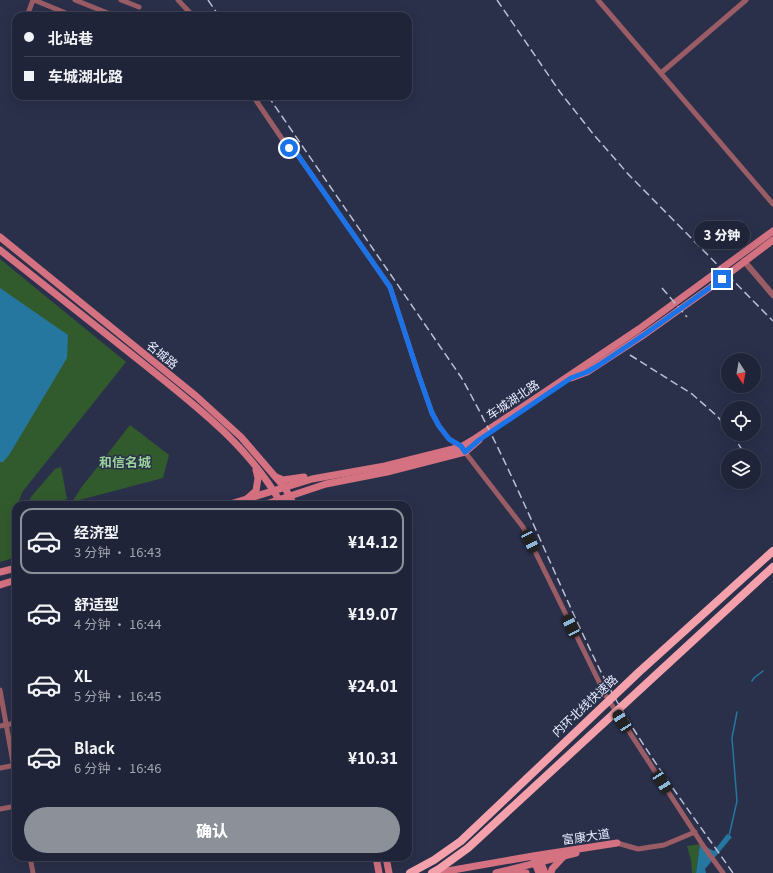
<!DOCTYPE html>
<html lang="zh">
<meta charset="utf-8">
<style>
:root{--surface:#202438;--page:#2d3043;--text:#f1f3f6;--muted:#a2a4ae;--line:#3d4153;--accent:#8c9099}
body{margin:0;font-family:Georgia,"Noto Sans SC",serif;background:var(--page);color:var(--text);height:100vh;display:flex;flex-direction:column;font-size:15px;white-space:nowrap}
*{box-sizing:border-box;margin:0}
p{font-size:13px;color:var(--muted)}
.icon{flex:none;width:22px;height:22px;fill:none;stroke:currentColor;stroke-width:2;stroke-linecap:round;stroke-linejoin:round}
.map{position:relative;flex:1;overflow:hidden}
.sheet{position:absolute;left:12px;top:501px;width:400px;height:360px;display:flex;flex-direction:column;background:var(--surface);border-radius:12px;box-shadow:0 4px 16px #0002,0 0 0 1px var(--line)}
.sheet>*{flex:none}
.top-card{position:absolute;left:12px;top:12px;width:400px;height:88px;border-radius:12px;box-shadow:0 4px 16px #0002,0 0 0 1px var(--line);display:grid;align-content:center;height:88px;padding:0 12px;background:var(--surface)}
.needle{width:26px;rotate:169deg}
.controls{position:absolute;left:721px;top:353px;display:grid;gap:8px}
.controls a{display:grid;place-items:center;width:40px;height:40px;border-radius:50%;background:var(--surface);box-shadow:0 4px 16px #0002,0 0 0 1px var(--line);font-size:20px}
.end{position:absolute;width:18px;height:18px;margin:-9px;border:5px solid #1a73e8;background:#fff;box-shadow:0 0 0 2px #fff}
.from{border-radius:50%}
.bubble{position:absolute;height:28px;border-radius:14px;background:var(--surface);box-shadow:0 4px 16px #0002,0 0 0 1px var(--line);font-size:13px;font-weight:800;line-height:28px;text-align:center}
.car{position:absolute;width:12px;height:24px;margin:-12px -6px;border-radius:5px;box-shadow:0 0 3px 1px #0007;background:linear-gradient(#222 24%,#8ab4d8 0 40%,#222 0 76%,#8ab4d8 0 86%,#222 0)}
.top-card b{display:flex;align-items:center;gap:14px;height:38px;font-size:15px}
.top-card b+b{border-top:1px solid var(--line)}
.top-card i{width:10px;height:10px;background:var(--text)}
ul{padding:7px 0 0;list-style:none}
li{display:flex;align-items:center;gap:12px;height:66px;margin:0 8px 6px;padding:0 4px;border:2px solid transparent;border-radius:12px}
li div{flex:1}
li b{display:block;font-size:15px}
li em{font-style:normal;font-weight:800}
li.on{border-color:var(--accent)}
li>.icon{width:36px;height:36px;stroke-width:1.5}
.action{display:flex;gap:8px;margin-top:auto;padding:8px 12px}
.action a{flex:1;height:46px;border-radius:24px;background:var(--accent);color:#fff;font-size:16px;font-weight:800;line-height:46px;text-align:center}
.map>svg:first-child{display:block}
.green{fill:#325b2d}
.water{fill:#25779f}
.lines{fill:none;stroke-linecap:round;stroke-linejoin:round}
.stream{stroke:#25779f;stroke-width:1.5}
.minor{stroke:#9b5d65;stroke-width:5}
.tertiary{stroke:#9b5d65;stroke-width:6}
.secondary{stroke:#d57282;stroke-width:7}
.rail{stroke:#babfd3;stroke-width:1.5;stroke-dasharray:8 4;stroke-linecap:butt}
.trunk-bridge{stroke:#f4a1ac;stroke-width:8}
.route{stroke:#1a73e8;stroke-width:5}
.labels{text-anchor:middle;stroke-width:3;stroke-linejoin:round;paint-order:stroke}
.street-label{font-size:12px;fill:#e9edff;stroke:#2a304a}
.neighbourhood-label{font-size:13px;font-weight:bold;fill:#99d399;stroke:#2a304a}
</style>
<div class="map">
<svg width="773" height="873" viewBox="0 0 773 873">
<rect width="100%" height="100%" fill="#2a304a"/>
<g class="green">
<path d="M 0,259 L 126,362 L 23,491 L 15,510 L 16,557 L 0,562 Z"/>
<path d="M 130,425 L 169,455 L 163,478 L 72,502 L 81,488 Z"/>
<path d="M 61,467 L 67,499 L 48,505 L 27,505 L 31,497 L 55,469 Z"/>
<path d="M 700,844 L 696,873 L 692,873 L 691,860 L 687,846 Z"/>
</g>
<g class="water">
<path d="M 0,288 L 68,335 L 67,358 L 9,455 L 3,462 L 0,462 Z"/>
<path d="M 727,834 L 732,837 L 705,869 L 706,873 L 696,873 L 700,844 L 714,851 Z"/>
</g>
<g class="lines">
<g class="stream">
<path d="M 752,681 L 754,678 L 763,671"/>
<path d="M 729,836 L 737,801 L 732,738 L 737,712"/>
</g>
<g class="minor">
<path d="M 34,0 L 73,16"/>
<path d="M 75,0 L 115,16"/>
<path d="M 121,0 L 139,7"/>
<path d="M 178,0 L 193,16"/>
<path d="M 598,0 L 773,204"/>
<path d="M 27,16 L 33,0"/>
<path d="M 661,73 L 746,0"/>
<path d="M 253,96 L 289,149 L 295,151 L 390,287 L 419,376 L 432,413 L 439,426 L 449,439 L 461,447 L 523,527 L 606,696 L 704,847 L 723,873"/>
<path d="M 0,690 L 16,779"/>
<path d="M 0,726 L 16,723"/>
<path d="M 0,768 L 16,765"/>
<path d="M 0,809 L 16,806"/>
<path d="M 617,843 L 638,849 L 664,845 L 695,832"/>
<path d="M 30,857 L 33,873"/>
</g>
<path class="tertiary" d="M 744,261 L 773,295"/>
<g class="secondary">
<path d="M 0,237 L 196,396 L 241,437 L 285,488 L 294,505"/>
<path d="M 0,250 C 47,287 93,324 140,361 C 192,403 249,445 282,505"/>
<path d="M 571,378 L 587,372 L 645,334 L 711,287 L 773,240"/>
<path d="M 276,477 L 283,480 L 304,477"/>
<path d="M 248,498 L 256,491 L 258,478 L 256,470"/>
<path d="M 227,505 L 312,479 L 385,466 L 461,447 L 476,438 L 639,329 L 773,231"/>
<path d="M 263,505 L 326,484 L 387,472 L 465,452 L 479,440"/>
<path d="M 0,572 L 16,568"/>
<path d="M 0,585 L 16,580"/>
<path d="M 376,857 L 379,873"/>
<path d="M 386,857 L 389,873"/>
<path d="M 539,858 L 545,873"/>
<path d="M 534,860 L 539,873"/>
<path d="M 513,871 L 526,873"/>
<path d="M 436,873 L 533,856 L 617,843"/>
<path d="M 496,873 L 576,853"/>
<path d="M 551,873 L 552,869 L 564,856"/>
</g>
<g class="rail">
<path d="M 208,0 L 219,16"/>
<path d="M 497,0 L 560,92 L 594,135 L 629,175 L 773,321"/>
<path d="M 268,96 L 461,377 C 514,471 552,572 599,668 C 635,740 687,807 733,873"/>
<path d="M 662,288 L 687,317"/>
<path d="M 630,355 L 692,394 L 717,416 L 728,429"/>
<path d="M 732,434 L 746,456"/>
<path d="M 754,472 L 758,480"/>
</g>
<g class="trunk-bridge">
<path d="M 410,873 L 434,860 L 461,841 L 639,672 L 773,551"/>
<path d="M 432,873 L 439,869 L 468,848 L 773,567"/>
</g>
</g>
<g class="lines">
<path class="route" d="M 289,148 L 295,151 L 390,287 L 419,376 L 432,413 L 439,426 L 449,439 L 461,446 L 465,452 L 479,440 L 571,378 L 587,372 L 599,365 L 645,334 L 722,279"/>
</g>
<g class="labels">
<g class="street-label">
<text transform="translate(162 355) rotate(39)" y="4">名城路</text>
<text transform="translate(513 400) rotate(-34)" y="4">车城湖北路</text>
<text transform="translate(585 706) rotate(-43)" y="4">内环北线快速路</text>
<text transform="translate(586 837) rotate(-8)" y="4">富康大道</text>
</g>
<g class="neighbourhood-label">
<text x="125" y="467">和信名城</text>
</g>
</g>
</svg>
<div class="controls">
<a><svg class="needle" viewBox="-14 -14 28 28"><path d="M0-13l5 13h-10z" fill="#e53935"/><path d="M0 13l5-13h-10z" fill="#a2a4ae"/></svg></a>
<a><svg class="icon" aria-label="locate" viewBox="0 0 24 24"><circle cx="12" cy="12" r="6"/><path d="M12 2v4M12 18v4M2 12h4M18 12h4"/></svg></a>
<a><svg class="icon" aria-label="layers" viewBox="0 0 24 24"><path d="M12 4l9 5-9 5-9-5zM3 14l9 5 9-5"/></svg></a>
</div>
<i class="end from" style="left:289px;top:148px"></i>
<i class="end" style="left:722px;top:279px"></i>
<div class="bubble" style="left:694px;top:221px;width:56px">3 分钟</div>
<i class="car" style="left:530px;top:541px;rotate:154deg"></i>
<i class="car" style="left:571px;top:626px;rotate:334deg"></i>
<i class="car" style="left:622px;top:721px;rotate:327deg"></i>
<i class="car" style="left:662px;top:782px;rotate:147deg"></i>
<div class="top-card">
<b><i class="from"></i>北站巷</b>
<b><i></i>车城湖北路</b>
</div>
<section class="sheet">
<ul>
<li class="on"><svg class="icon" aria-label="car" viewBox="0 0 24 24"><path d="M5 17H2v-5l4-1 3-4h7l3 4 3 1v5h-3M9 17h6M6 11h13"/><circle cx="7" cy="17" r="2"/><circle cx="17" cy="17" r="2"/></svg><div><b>经济型</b><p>3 分钟 · 16:43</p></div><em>¥14.12</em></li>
<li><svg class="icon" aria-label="car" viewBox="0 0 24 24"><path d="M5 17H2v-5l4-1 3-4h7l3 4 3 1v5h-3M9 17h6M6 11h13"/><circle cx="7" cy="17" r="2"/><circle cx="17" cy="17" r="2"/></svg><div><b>舒适型</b><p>4 分钟 · 16:44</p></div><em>¥19.07</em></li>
<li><svg class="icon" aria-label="car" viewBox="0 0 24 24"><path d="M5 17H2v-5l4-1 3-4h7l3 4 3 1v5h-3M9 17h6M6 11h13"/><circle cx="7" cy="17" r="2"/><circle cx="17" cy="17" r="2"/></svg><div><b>XL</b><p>5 分钟 · 16:45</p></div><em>¥24.01</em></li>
<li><svg class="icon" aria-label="car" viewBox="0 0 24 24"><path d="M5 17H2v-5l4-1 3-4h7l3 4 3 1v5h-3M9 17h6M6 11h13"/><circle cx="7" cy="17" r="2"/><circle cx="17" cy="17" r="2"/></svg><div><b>Black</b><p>6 分钟 · 16:46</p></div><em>¥10.31</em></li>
</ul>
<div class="action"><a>确认</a></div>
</section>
</div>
